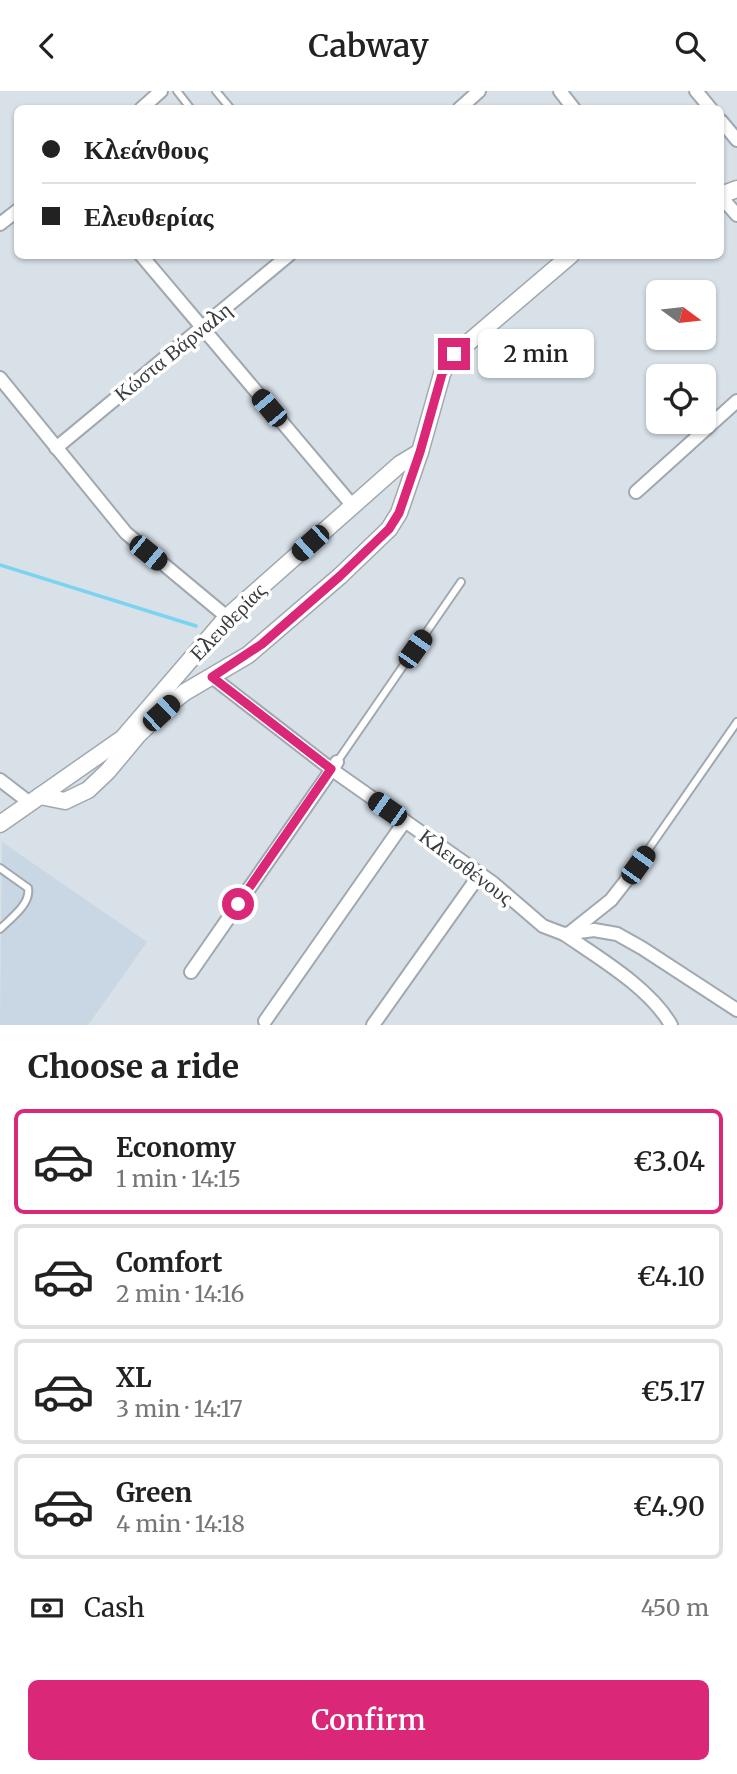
<!DOCTYPE html>
<meta charset="utf-8">
<style>
:root{--surface:#fff;--page:#f6f6f6;--text:#222;--muted:#767676;--line:#e0e0e0;--accent:#db2777}
body{margin:0;font-family:Merriweather,serif;background:var(--page);color:var(--text);height:100vh;display:flex;flex-direction:column;font-size:26px;white-space:nowrap}
*{box-sizing:border-box;margin:0}
p{font-size:23px;color:var(--muted)}
.icon{flex:none;width:38px;height:38px;fill:none;stroke:currentColor;stroke-width:2;stroke-linecap:round;stroke-linejoin:round}
.map{position:relative;height:934px;overflow:hidden}
.sheet{display:flex;flex-direction:column;background:var(--surface);flex:1}
.sheet>*{flex:none}
.top-card{position:absolute;left:14px;top:14px;width:710px;height:154px;border-radius:10px;box-shadow:0 2px 5px #0004;display:grid;align-content:center;height:154px;padding:0 28px;background:var(--surface)}
.needle{width:46px;rotate:105deg}
.buttons{position:absolute;left:646px;top:189px;display:grid;gap:14px}
.buttons a{display:grid;place-items:center;width:70px;height:70px;border-radius:10px;background:var(--surface);box-shadow:0 2px 5px #0004;font-size:35px}
.end{position:absolute;width:32px;height:32px;margin:-16px;border:9px solid #db2777;background:#fff;box-shadow:0 0 0 4px #fff}
.from{border-radius:50%}
.bubble{position:absolute;height:49px;border-radius:10px;background:var(--surface);box-shadow:0 2px 5px #0004;font-size:23px;font-weight:600;line-height:49px;text-align:center}
.car{position:absolute;width:21px;height:42px;margin:-21px -10px;border-radius:9px;box-shadow:0 0 5px 2px #0007;background:linear-gradient(#222 24%,#8ab4d8 0 40%,#222 0 76%,#8ab4d8 0 86%,#222 0)}
.top-card b{display:flex;align-items:center;gap:24px;height:66px;font-size:26px}
.top-card b+b{border-top:2px solid var(--line)}
.top-card i{width:18px;height:18px;background:var(--text)}
ul{padding:0;list-style:none}
li{display:flex;align-items:center;gap:21px;height:105px;margin:0 14px 10px;padding:0 14px;border:4px solid var(--line);border-radius:10px}
li div{flex:1}
li b{display:block;font-size:26px}
li em{font-style:normal;font-weight:600}
li.current{border-color:var(--accent)}
li>.icon{width:63px;height:63px;stroke-width:1.5}
h2{padding:0 28px;font-size:32px;line-height:84px}
.pay{display:flex;align-items:center;gap:18px;height:77px;padding:0 28px;font-size:26px}
.pay p{margin-inline-start:auto}
.action{display:flex;gap:14px;margin-top:auto;padding:14px 28px}
.action a{flex:1;height:80px;border-radius:10px;background:var(--accent);color:#fff;font-size:28px;font-weight:600;line-height:80px;text-align:center}
header{display:flex;justify-content:space-between;align-items:center;height:91px;padding:0 28px;background:var(--surface);font-size:32px;font-weight:600}
.map>svg:first-child{display:block}
.built{fill:#c9d6e4}
.lines{fill:none;stroke-linecap:round;stroke-linejoin:round}
.stream{stroke:#7ad4f0;stroke-width:3.5}
.service-casing{stroke:#a1a8b0;stroke-width:10}
.minor-casing{stroke:#a1a8b0;stroke-width:16}
.tertiary-casing{stroke:#a1a8b0;stroke-width:19}
.service{stroke:#fff;stroke-width:6}
.minor{stroke:#fff;stroke-width:12}
.tertiary{stroke:#fff;stroke-width:16}
.route{stroke:#db2777;stroke-width:9}
.labels{text-anchor:middle;stroke-width:7;stroke-linejoin:round;paint-order:stroke}
.street-label{font-size:21px;fill:#393c3f;stroke:#fff}
</style>
<header><svg class="icon" aria-label="back" viewBox="0 0 24 24"><path d="M15 5l-7 7 7 7"/></svg>Cabway<svg class="icon" aria-label="search" viewBox="0 0 24 24"><circle cx="10" cy="10" r="6"/><path d="M15 15l6 6"/></svg></header>
<div class="map">
<svg width="737" height="934" viewBox="0 0 737 934">
<rect width="100%" height="100%" fill="#d8e0e8"/>
<path class="built" d="M 2,751 L 147,851 L 88,934 L 0,934 Z"/>
<g class="lines">
<path class="stream" d="M 0,474 L 196,535"/>
<defs>
<g id="service">
<path d="M 177,0 L 191,18"/>
<path d="M 216,0 L 231,18"/>
<path d="M 337,671 L 461,491"/>
<path d="M 0,777 L 28,797 C 31,813 11,827 0,838"/>
<path d="M 632,782 L 737,631"/>
</g>
<g id="minor">
<path d="M 560,0 L 574,18"/>
<path d="M 696,0 L 711,18"/>
<path d="M 141,18 L 161,0"/>
<path d="M 459,18 L 479,0"/>
<path d="M 721,30 L 737,49"/>
<path d="M 721,106 L 737,124"/>
<path d="M 0,133 L 18,119"/>
<path d="M 141,164 L 352,414"/>
<path d="M 0,287 L 126,442 L 227,526"/>
<path d="M 56,357 L 289,164"/>
<path d="M 636,401 L 737,310"/>
<path d="M 212,586 L 331,678 L 493,792 L 543,835 L 564,843 L 594,839 L 617,843 L 642,857 L 737,919"/>
<path d="M 0,689 L 30,712"/>
<path d="M 572,840 L 611,809 L 632,782"/>
<path d="M 564,843 C 599,867 650,897 671,934"/>
<path d="M 191,881 L 337,671"/>
<path d="M 265,930 L 405,730"/>
<path d="M 373,934 L 480,783"/>
</g>
<g id="tertiary">
<path d="M 721,104 L 737,98"/>
<path d="M 40,705 L 65,710 L 88,699 L 108,680 L 138,644 L 171,612 L 185,601 L 248,564 L 340,485 L 389,438 L 399,422 L 420,361 L 442,283 L 449,268 L 571,164"/>
<path d="M 0,733 L 123,647 L 227,526 L 400,373 L 420,361"/>
</g>
</defs>
<use href="#service" class="service-casing"/>
<use href="#minor" class="minor-casing"/>
<use href="#tertiary" class="tertiary-casing"/>
<use href="#service" class="service"/>
<use href="#minor" class="minor"/>
<use href="#tertiary" class="tertiary"/>
</g>
<g class="lines">
<path class="route" d="M 238,813 L 331,678 L 212,586 L 262,553 L 340,485 L 389,438 L 399,422 L 420,361 L 442,283 L 454,263"/>
</g>
<g class="labels">
<g class="street-label">
<text transform="translate(173 261) rotate(-39)" y="7">Κώστα Βάρναλη</text>
<text transform="translate(228 531) rotate(-46)" y="7">Ελευθερίας</text>
<text transform="translate(466 776) rotate(37)" y="7">Κλεισθένους</text>
</g>
</g>
</svg>
<div class="buttons">
<a><svg class="needle" viewBox="-14 -14 28 28"><path d="M0-13l5 13h-10z" fill="#e53935"/><path d="M0 13l5-13h-10z" fill="#767676"/></svg></a>
<a><svg class="icon" aria-label="locate" viewBox="0 0 24 24"><circle cx="12" cy="12" r="6"/><path d="M12 2v4M12 18v4M2 12h4M18 12h4"/></svg></a>
</div>
<i class="end from" style="left:238px;top:813px"></i>
<i class="end" style="left:454px;top:263px"></i>
<div class="bubble" style="left:478px;top:238px;width:116px">2 min</div>
<i class="car" style="left:269px;top:317px;rotate:320deg"></i>
<i class="car" style="left:310px;top:452px;rotate:228deg"></i>
<i class="car" style="left:148px;top:462px;rotate:129deg"></i>
<i class="car" style="left:415px;top:558px;rotate:35deg"></i>
<i class="car" style="left:161px;top:622px;rotate:47deg"></i>
<i class="car" style="left:387px;top:718px;rotate:305deg"></i>
<i class="car" style="left:638px;top:774px;rotate:36deg"></i>
<div class="top-card">
<b><i class="from"></i>Κλεάνθους</b>
<b><i></i>Ελευθερίας</b>
</div>
</div>
<section class="sheet">
<h2>Choose a ride</h2>
<ul>
<li class="current"><svg class="icon" aria-label="car" viewBox="0 0 24 24"><path d="M5 17H2v-5l4-1 3-4h7l3 4 3 1v5h-3M9 17h6M6 11h13"/><circle cx="7" cy="17" r="2"/><circle cx="17" cy="17" r="2"/></svg><div><b>Economy</b><p>1 min · 14:15</p></div><em>€3.04</em></li>
<li><svg class="icon" aria-label="car" viewBox="0 0 24 24"><path d="M5 17H2v-5l4-1 3-4h7l3 4 3 1v5h-3M9 17h6M6 11h13"/><circle cx="7" cy="17" r="2"/><circle cx="17" cy="17" r="2"/></svg><div><b>Comfort</b><p>2 min · 14:16</p></div><em>€4.10</em></li>
<li><svg class="icon" aria-label="car" viewBox="0 0 24 24"><path d="M5 17H2v-5l4-1 3-4h7l3 4 3 1v5h-3M9 17h6M6 11h13"/><circle cx="7" cy="17" r="2"/><circle cx="17" cy="17" r="2"/></svg><div><b>XL</b><p>3 min · 14:17</p></div><em>€5.17</em></li>
<li><svg class="icon" aria-label="car" viewBox="0 0 24 24"><path d="M5 17H2v-5l4-1 3-4h7l3 4 3 1v5h-3M9 17h6M6 11h13"/><circle cx="7" cy="17" r="2"/><circle cx="17" cy="17" r="2"/></svg><div><b>Green</b><p>4 min · 14:18</p></div><em>€4.90</em></li>
</ul>
<div class="pay"><svg class="icon" aria-label="cash" viewBox="0 0 24 24"><path d="M3 7h18v10H3z"/><circle cx="12" cy="12" r="2"/></svg>Cash<p>450 m</p></div>
<div class="action"><a>Confirm</a></div>
</section>
